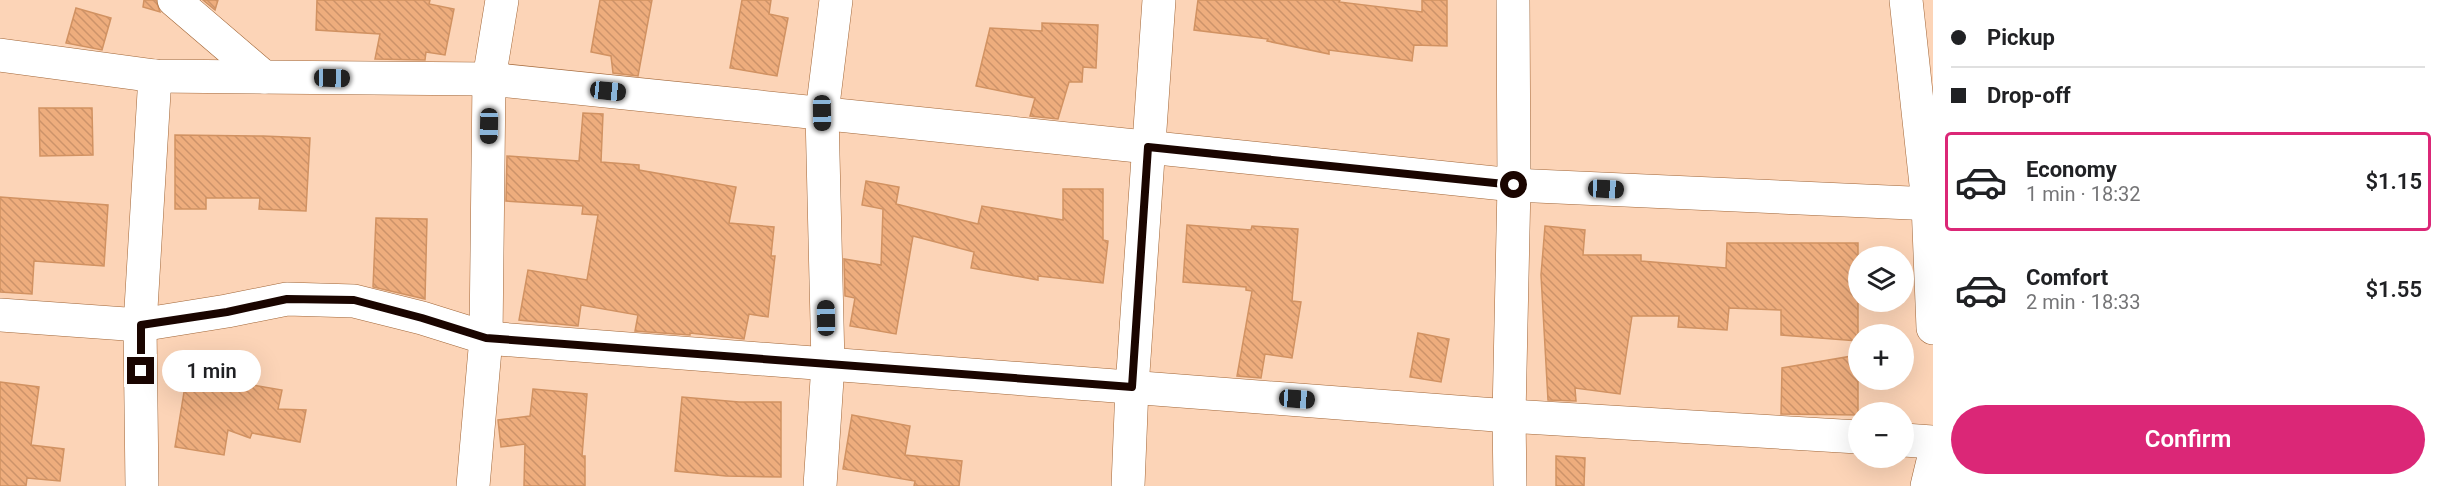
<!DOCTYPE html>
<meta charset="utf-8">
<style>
:root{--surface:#fff;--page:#f6f6f6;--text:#202124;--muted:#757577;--line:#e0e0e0;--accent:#db2777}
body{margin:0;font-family:Roboto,sans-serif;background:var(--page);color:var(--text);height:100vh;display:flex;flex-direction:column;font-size:22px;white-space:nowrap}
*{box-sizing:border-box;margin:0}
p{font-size:20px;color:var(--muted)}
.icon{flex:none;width:33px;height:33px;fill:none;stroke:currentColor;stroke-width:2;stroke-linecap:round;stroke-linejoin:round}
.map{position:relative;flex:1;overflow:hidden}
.details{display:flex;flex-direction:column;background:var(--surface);width:510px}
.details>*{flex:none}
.top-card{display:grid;align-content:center;height:132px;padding:0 18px;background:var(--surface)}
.buttons{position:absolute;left:1848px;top:246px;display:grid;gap:12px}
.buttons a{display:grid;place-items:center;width:66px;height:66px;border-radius:50%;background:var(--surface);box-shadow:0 6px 24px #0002;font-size:30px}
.end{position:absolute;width:27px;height:27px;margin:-14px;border:8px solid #1a0500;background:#fff;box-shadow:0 0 0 3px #fff}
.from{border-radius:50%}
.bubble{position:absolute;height:42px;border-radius:21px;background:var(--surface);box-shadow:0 6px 24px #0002;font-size:20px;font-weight:600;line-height:42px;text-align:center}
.car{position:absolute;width:18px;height:36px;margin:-18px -9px;border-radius:8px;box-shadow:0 0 4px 2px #0007;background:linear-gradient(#222 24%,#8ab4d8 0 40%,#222 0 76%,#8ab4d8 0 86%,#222 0)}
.top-card b{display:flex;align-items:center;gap:21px;height:57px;font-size:22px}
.top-card b+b{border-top:2px solid var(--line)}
.top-card i{width:15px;height:15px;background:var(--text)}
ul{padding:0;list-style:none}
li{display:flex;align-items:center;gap:18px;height:99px;margin:0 12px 9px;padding:0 6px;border:3px solid transparent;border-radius:6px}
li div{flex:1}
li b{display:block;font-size:22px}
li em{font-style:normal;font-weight:600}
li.current{border-color:var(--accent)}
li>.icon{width:54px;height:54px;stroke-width:1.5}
.action{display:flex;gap:12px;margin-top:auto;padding:12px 18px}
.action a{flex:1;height:69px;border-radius:36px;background:var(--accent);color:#fff;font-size:24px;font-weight:600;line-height:69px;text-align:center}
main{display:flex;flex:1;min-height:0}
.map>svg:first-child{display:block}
.building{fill:url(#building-back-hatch);stroke:#d19262;stroke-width:1.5}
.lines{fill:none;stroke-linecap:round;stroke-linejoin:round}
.minor-casing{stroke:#a16536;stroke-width:34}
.minor{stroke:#fff;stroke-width:33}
.route{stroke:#1a0500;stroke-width:8}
</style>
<main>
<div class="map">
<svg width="1933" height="486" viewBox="0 0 1933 486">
<defs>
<pattern id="building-back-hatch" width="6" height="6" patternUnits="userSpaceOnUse" patternTransform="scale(1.5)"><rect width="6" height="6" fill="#eead7d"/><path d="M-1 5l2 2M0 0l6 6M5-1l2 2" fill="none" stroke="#cc936a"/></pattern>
</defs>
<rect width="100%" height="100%" fill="#fcd4b7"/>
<g class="building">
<path d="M 144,0 L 156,0 L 160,12 L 143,7 Z"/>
<path d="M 203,0 L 218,0 L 215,10 Z"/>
<path d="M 317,0 L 430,0 L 429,4 L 454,9 L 445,55 L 426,52 L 425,60 L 375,59 L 380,34 L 316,30 Z"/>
<path d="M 600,0 L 652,0 L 638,76 L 613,73 L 611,56 L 591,52 Z"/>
<path d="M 742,0 L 771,0 L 769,14 L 788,18 L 777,76 L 730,68 Z"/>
<path d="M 1198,0 L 1340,0 L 1339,2 L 1422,12 L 1422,0 L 1447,0 L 1447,46 L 1414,45 L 1412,61 L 1329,50 L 1329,54 L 1267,41 L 1268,39 L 1194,30 Z"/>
<path d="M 76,8 L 111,18 L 102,50 L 66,43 Z"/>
<path d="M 1042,23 L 1098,25 L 1096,68 L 1083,67 L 1082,82 L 1069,82 L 1058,119 L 1030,116 L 1035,98 L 976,86 L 990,28 L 1042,31 Z"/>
<path d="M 39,108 L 92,108 L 93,155 L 40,156 Z"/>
<path d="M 583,113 L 603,114 L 601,162 L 639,165 L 639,170 L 736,187 L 729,223 L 774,227 L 771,256 L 775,256 L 768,317 L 749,314 L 744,339 L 690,333 L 690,335 L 635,331 L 638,315 L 581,305 L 578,326 L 519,320 L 528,270 L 587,280 L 598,215 L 582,214 L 583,206 L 506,201 L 507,156 L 579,161 Z"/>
<path d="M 175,135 L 263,136 L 310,138 L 306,211 L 259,209 L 260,198 L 206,198 L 206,209 L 175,209 Z"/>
<path d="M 866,181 L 899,187 L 896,204 L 978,224 L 982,206 L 1063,220 L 1063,189 L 1103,189 L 1103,240 L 1108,241 L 1103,283 L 1038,276 L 1038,280 L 971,268 L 974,252 L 913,236 L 896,334 L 850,326 L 855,298 L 845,296 L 844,259 L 881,265 L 883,209 L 862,205 Z"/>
<path d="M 0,197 L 108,205 L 104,266 L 34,261 L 32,294 L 0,292 Z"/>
<path d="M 376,218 L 427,219 L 425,299 L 373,287 Z"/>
<path d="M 1187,225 L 1251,230 L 1252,226 L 1298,229 L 1292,301 L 1301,302 L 1292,358 L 1265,354 L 1261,378 L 1237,376 L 1252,291 L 1246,290 L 1246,287 L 1183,282 Z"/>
<path d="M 1545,226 L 1585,230 L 1583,255 L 1641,255 L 1641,261 L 1726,268 L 1727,243 L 1858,243 L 1858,341 L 1781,335 L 1781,310 L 1729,308 L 1727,330 L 1678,327 L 1679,316 L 1632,316 L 1620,394 L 1575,388 L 1576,401 L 1548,400 L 1541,275 Z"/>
<path d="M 1418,333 L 1449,339 L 1441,382 L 1410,377 Z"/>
<path d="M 1858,355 L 1858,415 L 1781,414 L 1782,368 Z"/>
<path d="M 187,374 L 282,390 L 278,409 L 306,410 L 300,442 L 252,433 L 250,438 L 228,430 L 224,455 L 175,447 Z"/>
<path d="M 0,382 L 39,387 L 31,445 L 64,449 L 60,481 L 27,478 L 26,486 L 0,486 Z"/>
<path d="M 533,389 L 587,394 L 582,456 L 585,456 L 585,486 L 524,486 L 525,444 L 501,447 L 498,420 L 530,416 Z"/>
<path d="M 682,397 L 739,402 L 781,402 L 781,477 L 726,476 L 675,471 Z"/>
<path d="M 852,415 L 910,426 L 905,455 L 962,461 L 959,486 L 914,486 L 915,481 L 843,469 Z"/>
<path d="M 1556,456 L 1585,458 L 1584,486 L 1556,486 Z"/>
</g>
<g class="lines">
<defs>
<g id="minor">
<path d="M 174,0 L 264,77"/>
<path d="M 1906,0 L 1928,203 L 1933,328"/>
<path d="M 0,55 L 155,76 L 489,79 L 1514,185 L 1933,204"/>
<path d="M 0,315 L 140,325 L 227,311 L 287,299 L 354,301 L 422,318 L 486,338 L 1509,416 L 1858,437"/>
<path d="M 1904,440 L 1933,442"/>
<path d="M 142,486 L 140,325 L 155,76"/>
<path d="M 473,486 L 486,338 L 489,79 L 502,0"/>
<path d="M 820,486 L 828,364 L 822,113 L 836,0"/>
<path d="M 1128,486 L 1132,387 L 1159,0"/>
<path d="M 1510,486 L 1509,416 L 1514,185 L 1513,0"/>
<path d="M 1927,486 L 1933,461"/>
</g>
</defs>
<use href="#minor" class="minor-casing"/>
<use href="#minor" class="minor"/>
</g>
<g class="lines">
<path class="route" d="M 141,371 L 141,325 L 227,312 L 287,299 L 354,300 L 422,318 L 486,338 L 1132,387 L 1148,147 L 1514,185"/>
</g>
</svg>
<div class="buttons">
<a><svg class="icon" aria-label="layers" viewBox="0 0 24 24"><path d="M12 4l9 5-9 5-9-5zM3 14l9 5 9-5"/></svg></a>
<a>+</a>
<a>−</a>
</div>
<i class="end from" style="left:1514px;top:185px"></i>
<i class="end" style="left:141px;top:371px"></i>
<div class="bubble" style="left:162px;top:350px;width:99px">1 min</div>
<i class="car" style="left:332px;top:78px;rotate:91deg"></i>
<i class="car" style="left:608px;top:91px;rotate:96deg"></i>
<i class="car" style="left:822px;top:113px;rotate:179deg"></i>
<i class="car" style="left:489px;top:126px;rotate:181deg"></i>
<i class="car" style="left:1606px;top:189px;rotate:93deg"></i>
<i class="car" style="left:826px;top:318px;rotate:359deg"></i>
<i class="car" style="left:1297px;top:399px;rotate:94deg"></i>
</div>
<section class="details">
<div class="top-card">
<b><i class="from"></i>Pickup</b>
<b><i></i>Drop-off</b>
</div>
<ul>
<li class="current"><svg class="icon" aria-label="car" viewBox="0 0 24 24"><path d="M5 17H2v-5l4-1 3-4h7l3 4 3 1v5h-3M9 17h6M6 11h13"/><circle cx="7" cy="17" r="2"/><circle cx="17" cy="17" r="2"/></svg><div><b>Economy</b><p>1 min · 18:32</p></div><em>$1.15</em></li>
<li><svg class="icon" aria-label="car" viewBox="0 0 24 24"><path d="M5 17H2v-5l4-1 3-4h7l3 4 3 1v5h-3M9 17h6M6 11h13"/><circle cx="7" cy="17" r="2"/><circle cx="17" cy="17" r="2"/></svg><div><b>Comfort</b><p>2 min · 18:33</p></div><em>$1.55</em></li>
</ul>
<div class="action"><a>Confirm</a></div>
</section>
</main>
